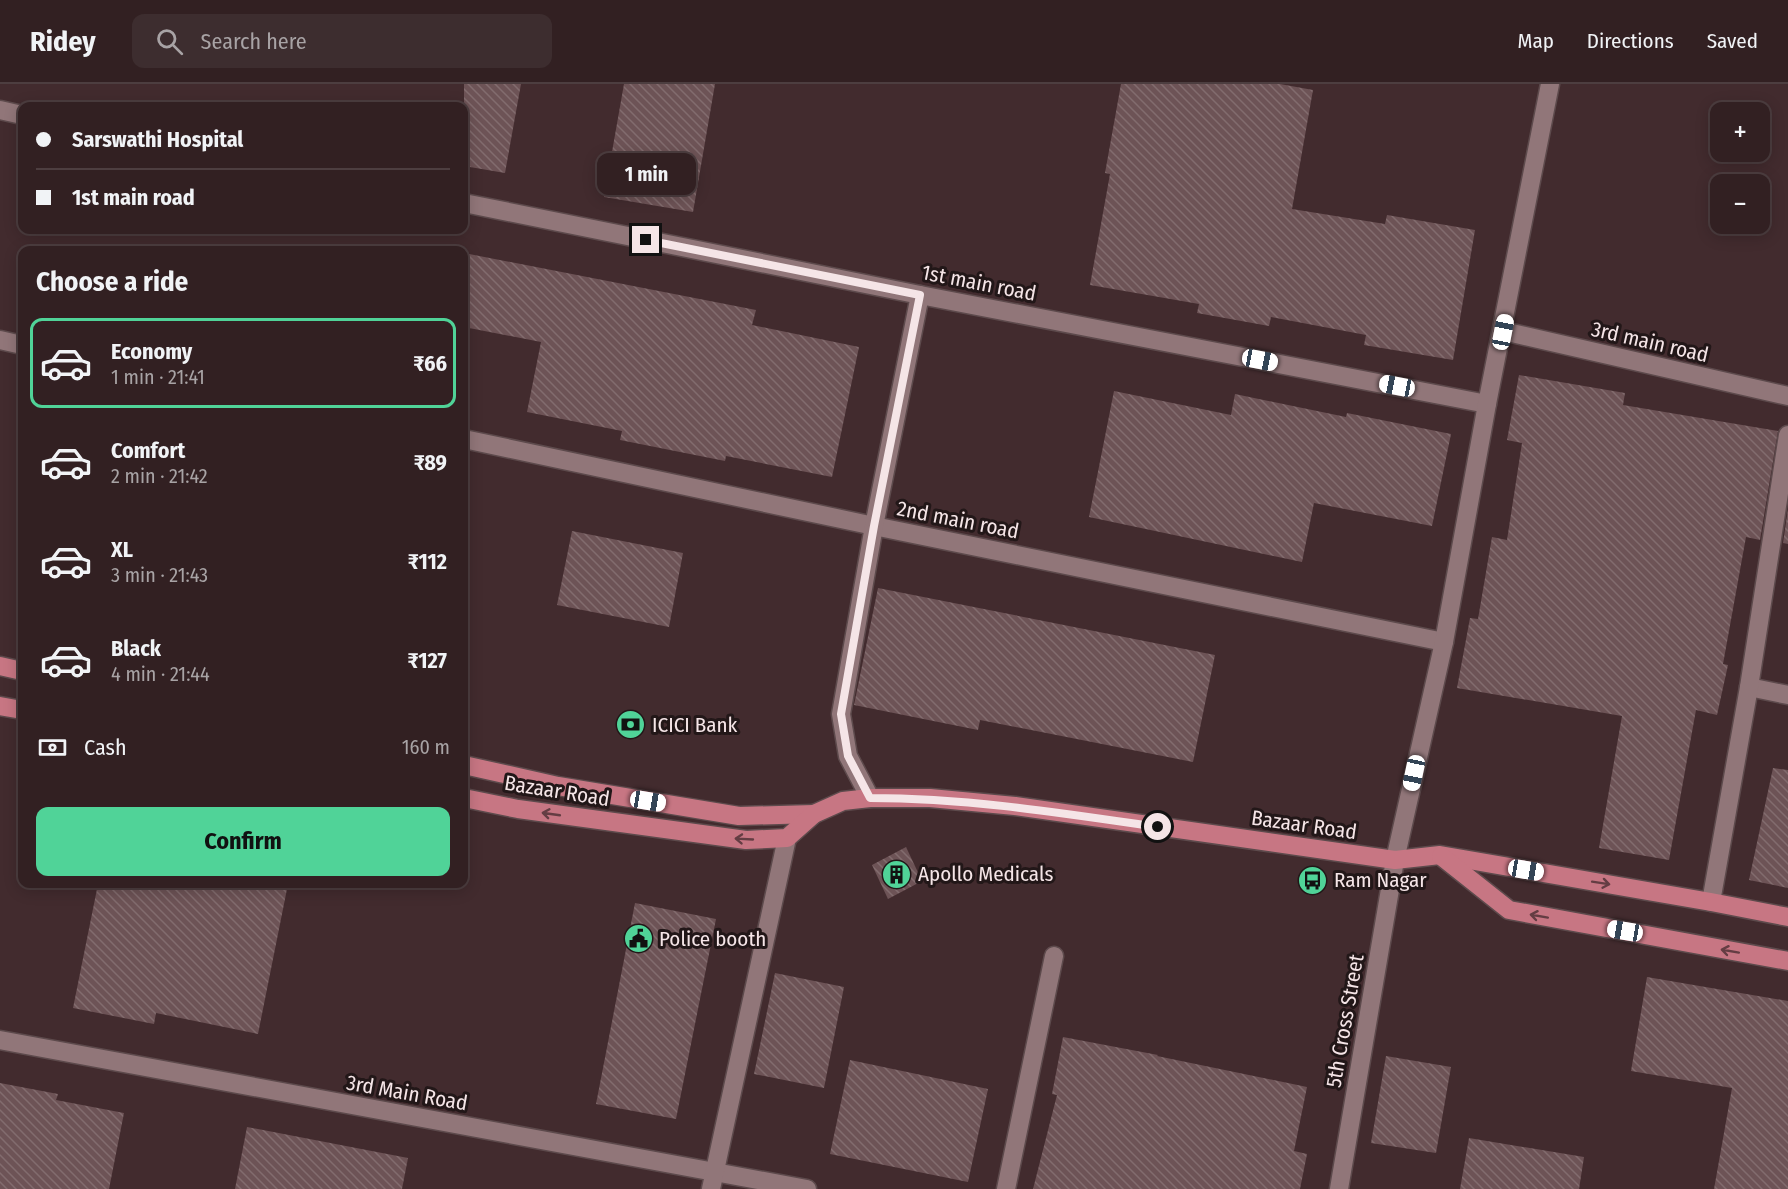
<!DOCTYPE html>
<meta charset="utf-8">
<style>
:root{--surface:#322022;--page:#3d2d2f;--text:#f1f3f6;--muted:#a8a3a5;--line:#4d3e40;--accent:#50d398}
body{margin:0;font-family:"Fira Sans Condensed",sans-serif;background:var(--page);color:var(--text);height:100vh;display:flex;flex-direction:column;font-size:22px;white-space:nowrap}
*{box-sizing:border-box;margin:0}
p{font-size:20px;color:var(--muted)}
.icon{flex:none;width:33px;height:33px;fill:none;stroke:currentColor;stroke-width:2;stroke-linecap:round;stroke-linejoin:round}
.map{position:relative;flex:1;overflow:hidden}
.side{position:absolute;left:18px;top:162px;width:450px;height:642px;display:flex;flex-direction:column;background:var(--surface);border-radius:12px;box-shadow:0 3px 15px #0003,0 0 0 2px var(--line)}
.side>*{flex:none}
.guide{position:absolute;left:18px;top:18px;width:450px;height:132px;border-radius:12px;box-shadow:0 3px 15px #0003,0 0 0 2px var(--line);display:grid;align-content:center;height:132px;padding:0 18px;background:var(--surface)}
.controls{position:absolute;left:1710px;top:18px;display:grid;gap:12px}
.controls a{display:grid;place-items:center;width:60px;height:60px;border-radius:12px;background:var(--surface);box-shadow:0 3px 15px #0003,0 0 0 2px var(--line);font-size:30px}
.end{position:absolute;width:27px;height:27px;margin:-14px;border:8px solid #f5e5e7;background:#111;box-shadow:0 0 0 3px #111}
.from{border-radius:50%}
.bubble{position:absolute;height:42px;border-radius:12px;background:var(--surface);box-shadow:0 3px 15px #0003,0 0 0 2px var(--line);font-size:20px;font-weight:700;line-height:42px;text-align:center}
.car{position:absolute;width:18px;height:36px;margin:-18px -9px;border-radius:8px;box-shadow:0 0 4px 2px #0007;background:linear-gradient(#fff 24%,#345 0 40%,#fff 0 76%,#345 0 86%,#fff 0)}
.guide b{display:flex;align-items:center;gap:21px;height:57px;font-size:22px}
.guide b+b{border-top:2px solid var(--line)}
.guide i{width:15px;height:15px;background:var(--text)}
ul{padding:0;list-style:none}
li{display:flex;align-items:center;gap:18px;height:90px;margin:0 12px 9px;padding:0 6px;border:3px solid transparent;border-radius:12px}
li div{flex:1}
li b{display:block;font-size:22px}
li em{font-style:normal;font-weight:700}
li.current{border-color:var(--accent)}
li>.icon{width:54px;height:54px;stroke-width:1.5}
h2{padding:0 18px;font-size:27px;line-height:72px}
.pay{display:flex;align-items:center;gap:15px;height:66px;padding:0 18px;font-size:22px}
.pay p{margin-inline-start:auto}
.primary-button{display:flex;gap:12px;margin-top:auto;padding:12px 18px}
.primary-button a{flex:1;height:69px;border-radius:12px;background:var(--accent);color:#111;font-size:24px;font-weight:700;line-height:69px;text-align:center}
header{display:flex;align-items:center;gap:36px;box-sizing:border-box;height:84px;padding:0 30px;background:var(--surface);border-bottom:2px solid var(--line)}
header strong{font-size:28px}
nav{display:flex;gap:33px;margin-inline-start:auto;font-size:21px}
.search{width:420px;height:54px;background:var(--page);display:flex;align-items:center;gap:15px;box-sizing:border-box;padding:0 21px;border-radius:12px;color:var(--muted);font-size:22px}
.map>svg:first-child{display:block}
.building{fill:url(#building-back-hatch)}
.lines{fill:none;stroke-linecap:round;stroke-linejoin:round}
.minor-casing{stroke:#5d4a4c;stroke-width:21}
.major-casing{stroke:#5d4a4c;stroke-width:21}
.minor{stroke:#917679;stroke-width:18}
.major{stroke:#c77683;stroke-width:18}
.oneway{stroke:#643d43}
.route{stroke:#f5e5e7;stroke-width:8}
.labels{text-anchor:middle;stroke-width:6;stroke-linejoin:round;paint-order:stroke}
.street-label{font-size:21px;fill:#f5e5e7;stroke:#221718}
.poi-label{font-size:21px;fill:#f5e5e7;stroke:#221718;text-anchor:start}
</style>
<header>
<strong>Ridey</strong>
<div class="search"><svg class="icon" aria-label="search" viewBox="0 0 24 24"><circle cx="10" cy="10" r="6"/><path d="M15 15l6 6"/></svg>Search here</div>
<nav><a>Map</a><a>Directions</a><a>Saved</a></nav>
</header>
<div class="map">
<svg width="1788" height="1105" viewBox="0 0 1788 1105">
<defs>
<pattern id="building-back-hatch" width="6" height="6" patternUnits="userSpaceOnUse" patternTransform="scale(1.5)"><rect width="6" height="6" fill="#6d5356"/><path d="M-1 5l2 2M0 0l6 6M5-1l2 2" fill="none" stroke="#826c6e"/></pattern>
</defs>
<rect width="100%" height="100%" fill="#422b2e"/>
<g class="building">
<path d="M 464,0 L 521,0 L 505,89 L 464,82 Z"/>
<path d="M 624,0 L 715,0 L 693,128 L 604,113 Z"/>
<path d="M 1121,0 L 1280,0 L 1313,6 L 1292,125 L 1385,140 L 1387,131 L 1475,146 L 1453,276 L 1364,261 L 1366,251 L 1271,233 L 1269,242 L 1197,229 L 1199,220 L 1090,201 L 1110,90 L 1105,89 Z"/>
<path d="M 464,169 L 756,226 L 752,241 L 859,263 L 832,393 L 726,372 L 725,377 L 620,356 L 622,347 L 527,328 L 541,258 L 464,243 Z"/>
<path d="M 1519,291 L 1625,309 L 1623,321 L 1778,347 L 1760,456 L 1746,453 L 1723,580 L 1728,581 L 1717,631 L 1696,626 L 1669,776 L 1599,764 L 1622,632 L 1457,604 L 1470,534 L 1478,535 L 1492,453 L 1507,456 L 1522,359 L 1507,356 Z"/>
<path d="M 1114,307 L 1231,331 L 1235,310 L 1346,333 L 1347,329 L 1451,350 L 1432,442 L 1314,419 L 1302,478 L 1089,433 Z"/>
<path d="M 1788,425 L 1788,460 L 1783,459 Z"/>
<path d="M 572,447 L 683,469 L 669,543 L 557,521 Z"/>
<path d="M 878,504 L 1215,571 L 1193,678 L 980,636 L 978,646 L 854,621 Z"/>
<path d="M 1773,684 L 1788,686 L 1788,804 L 1749,796 Z"/>
<path d="M 906,763 L 922,797 L 888,815 L 872,781 Z"/>
<path d="M 98,800 L 288,800 L 258,950 L 156,929 L 154,940 L 73,924 Z"/>
<path d="M 635,819 L 716,835 L 676,1035 L 596,1020 Z"/>
<path d="M 775,889 L 844,903 L 824,1004 L 754,990 Z"/>
<path d="M 1647,893 L 1788,917 L 1788,1105 L 1714,1105 L 1732,1004 L 1631,987 Z"/>
<path d="M 1063,953 L 1158,971 L 1157,972 L 1307,1003 L 1294,1067 L 1307,1070 L 1300,1105 L 1033,1105 L 1057,1011 L 1052,1010 Z"/>
<path d="M 1386,972 L 1451,983 L 1436,1069 L 1371,1059 Z"/>
<path d="M 850,976 L 988,1005 L 968,1098 L 830,1070 Z"/>
<path d="M 0,999 L 58,1010 L 56,1016 L 124,1029 L 109,1105 L 0,1105 Z"/>
<path d="M 247,1043 L 408,1074 L 402,1105 L 235,1105 Z"/>
<path d="M 1469,1054 L 1584,1073 L 1579,1105 L 1460,1105 Z"/>
</g>
<g class="lines">
<defs>
<g id="minor">
<path d="M 0,26 L 22,31"/>
<path d="M 464,119 L 920,211 L 1487,320"/>
<path d="M 1503,247 L 1788,312"/>
<path d="M 0,256 L 22,261"/>
<path d="M 464,355 L 874,442 L 1444,558"/>
<path d="M 1749,603 L 1788,611"/>
<path d="M 870,714 L 848,672 L 841,630 L 874,442 L 920,211"/>
<path d="M 1711,818 L 1749,603 L 1788,351"/>
<path d="M 0,956 L 807,1105"/>
<path d="M 711,1105 L 787,754"/>
<path d="M 1006,1105 L 1054,872"/>
<path d="M 1339,1105 L 1395,776 L 1444,558 L 1487,320 L 1550,0"/>
</g>
<g id="major">
<path d="M 0,582 L 22,587"/>
<path d="M 0,622 L 22,626"/>
<path d="M 464,681 L 558,702 L 739,732 L 814,730"/>
<path d="M 464,714 L 518,725 L 746,756 L 787,754 L 814,730 L 843,717 L 870,714 L 930,714 L 1015,722 L 1395,776 L 1440,771 L 1711,818 L 1788,833"/>
<path d="M 1441,772 L 1509,826 L 1788,877"/>
</g>
</defs>
<use href="#minor" class="minor-casing"/>
<use href="#major" class="major-casing"/>
<use href="#minor" class="minor"/>
<use href="#major" class="major"/>
</g>
<defs><path id="oneway-shaft" d="M-6 0H5M1.5-3L5.5 0L1.5 3" fill="none" stroke-width="1.6" stroke-linecap="round" stroke-linejoin="round" transform="scale(1.5)"/></defs>
<g class="oneway">
<use href="#oneway-shaft" transform="translate(551 730) rotate(-172)"/>
<use href="#oneway-shaft" transform="translate(744 755) rotate(-177)"/>
<use href="#oneway-shaft" transform="translate(1601 799) rotate(9)"/>
<use href="#oneway-shaft" transform="translate(1539 832) rotate(-170)"/>
<use href="#oneway-shaft" transform="translate(1730 867) rotate(-170)"/>
</g>
<g class="lines">
<path class="route" d="M 646,156 L 920,211 L 874,442 L 841,630 L 848,672 L 870,714 C 967,714 1062,729 1158,743"/>
</g>
<defs>
<symbol id="bank-disc" viewBox="-11 -11 22 22"><circle r="9.5" fill="#50d398" stroke="#221718"/><path d="M-6-4H6V4H-6ZM0-2.3a2.3 2.3 0 1 0 0 4.6a2.3 2.3 0 1 0 0-4.6Z" fill="#111"/></symbol>
<symbol id="building-disc" viewBox="-11 -11 22 22"><circle r="9.5" fill="#50d398" stroke="#221718"/><path d="M-4-6H4V6H1V3H-1V6H-4ZM-2.5-4.3h1.7v1.8h-1.7ZM.8-4.3h1.7v1.8H.8ZM-2.5-1h1.7V.8h-1.7ZM.8-1h1.7V.8H.8Z" fill="#111"/></symbol>
<symbol id="bus-disc" viewBox="-11 -11 22 22"><circle r="9.5" fill="#50d398" stroke="#221718"/><path d="M-5-6H5V4H4V6H2V4H-2V6H-4V4H-5ZM-3.5-4V0h7V-4ZM-3.5 1.2v1.5H-2V1.2ZM2 1.2v1.5H3.5V1.2Z" fill="#111"/></symbol>
<symbol id="civic-disc" viewBox="-11 -11 22 22"><circle r="9.5" fill="#50d398" stroke="#221718"/><path d="M-.6-6.5H3V-4.5H.6V-3L4-1V1h2V6H-6V1h2V-1L-.6-3ZM-1.2 2.5V6h2.4V2.5Z" fill="#111"/></symbol>
</defs>
<g fill-rule="evenodd">
<use href="#bank-disc" x="614" y="624" width="33" height="33"/>
<use href="#building-disc" x="880" y="774" width="33" height="33"/>
<use href="#bus-disc" x="1296" y="780" width="33" height="33"/>
<use href="#civic-disc" x="622" y="838" width="33" height="33"/>
</g>
<g class="labels">
<g class="street-label">
<text transform="translate(979 199) rotate(11)" y="7">1st main road</text>
<text transform="translate(1650 258) rotate(13)" y="7">3rd main road</text>
<text transform="translate(958 436) rotate(11)" y="7">2nd main road</text>
<text transform="translate(557 707) rotate(9)" y="7">Bazaar Road</text>
<text transform="translate(1304 741) rotate(8)" y="7">Bazaar Road</text>
<text transform="translate(1345 937) rotate(-80)" y="7">5th Cross Street</text>
<text transform="translate(407 1009) rotate(10)" y="7">3rd Main Road</text>
</g>
<g class="poi-label">
<text x="652" y="648">ICICI Bank</text>
<text x="918" y="797">Apollo Medicals</text>
<text x="1334" y="803">Ram Nagar</text>
<text x="659" y="862">Police booth</text>
</g>
</g>
</svg>
<div class="controls">
<a>+</a>
<a>−</a>
</div>
<i class="end from" style="left:1158px;top:743px"></i>
<i class="end" style="left:646px;top:156px"></i>
<div class="bubble" style="left:597px;top:69px;width:99px">1 min</div>
<i class="car" style="left:1503px;top:248px;rotate:11deg"></i>
<i class="car" style="left:1260px;top:276px;rotate:101deg"></i>
<i class="car" style="left:1397px;top:302px;rotate:281deg"></i>
<i class="car" style="left:1414px;top:689px;rotate:192deg"></i>
<i class="car" style="left:648px;top:717px;rotate:99deg"></i>
<i class="car" style="left:1526px;top:786px;rotate:100deg"></i>
<i class="car" style="left:1625px;top:847px;rotate:280deg"></i>
<div class="guide">
<b><i class="from"></i>Sarswathi Hospital</b>
<b><i></i>1st main road</b>
</div>
<section class="side">
<h2>Choose a ride</h2>
<ul>
<li class="current"><svg class="icon" aria-label="car" viewBox="0 0 24 24"><path d="M5 17H2v-5l4-1 3-4h7l3 4 3 1v5h-3M9 17h6M6 11h13"/><circle cx="7" cy="17" r="2"/><circle cx="17" cy="17" r="2"/></svg><div><b>Economy</b><p>1 min · 21:41</p></div><em>₹66</em></li>
<li><svg class="icon" aria-label="car" viewBox="0 0 24 24"><path d="M5 17H2v-5l4-1 3-4h7l3 4 3 1v5h-3M9 17h6M6 11h13"/><circle cx="7" cy="17" r="2"/><circle cx="17" cy="17" r="2"/></svg><div><b>Comfort</b><p>2 min · 21:42</p></div><em>₹89</em></li>
<li><svg class="icon" aria-label="car" viewBox="0 0 24 24"><path d="M5 17H2v-5l4-1 3-4h7l3 4 3 1v5h-3M9 17h6M6 11h13"/><circle cx="7" cy="17" r="2"/><circle cx="17" cy="17" r="2"/></svg><div><b>XL</b><p>3 min · 21:43</p></div><em>₹112</em></li>
<li><svg class="icon" aria-label="car" viewBox="0 0 24 24"><path d="M5 17H2v-5l4-1 3-4h7l3 4 3 1v5h-3M9 17h6M6 11h13"/><circle cx="7" cy="17" r="2"/><circle cx="17" cy="17" r="2"/></svg><div><b>Black</b><p>4 min · 21:44</p></div><em>₹127</em></li>
</ul>
<div class="pay"><svg class="icon" aria-label="cash" viewBox="0 0 24 24"><path d="M3 7h18v10H3z"/><circle cx="12" cy="12" r="2"/></svg>Cash<p>160 m</p></div>
<div class="primary-button"><a>Confirm</a></div>
</section>
</div>
